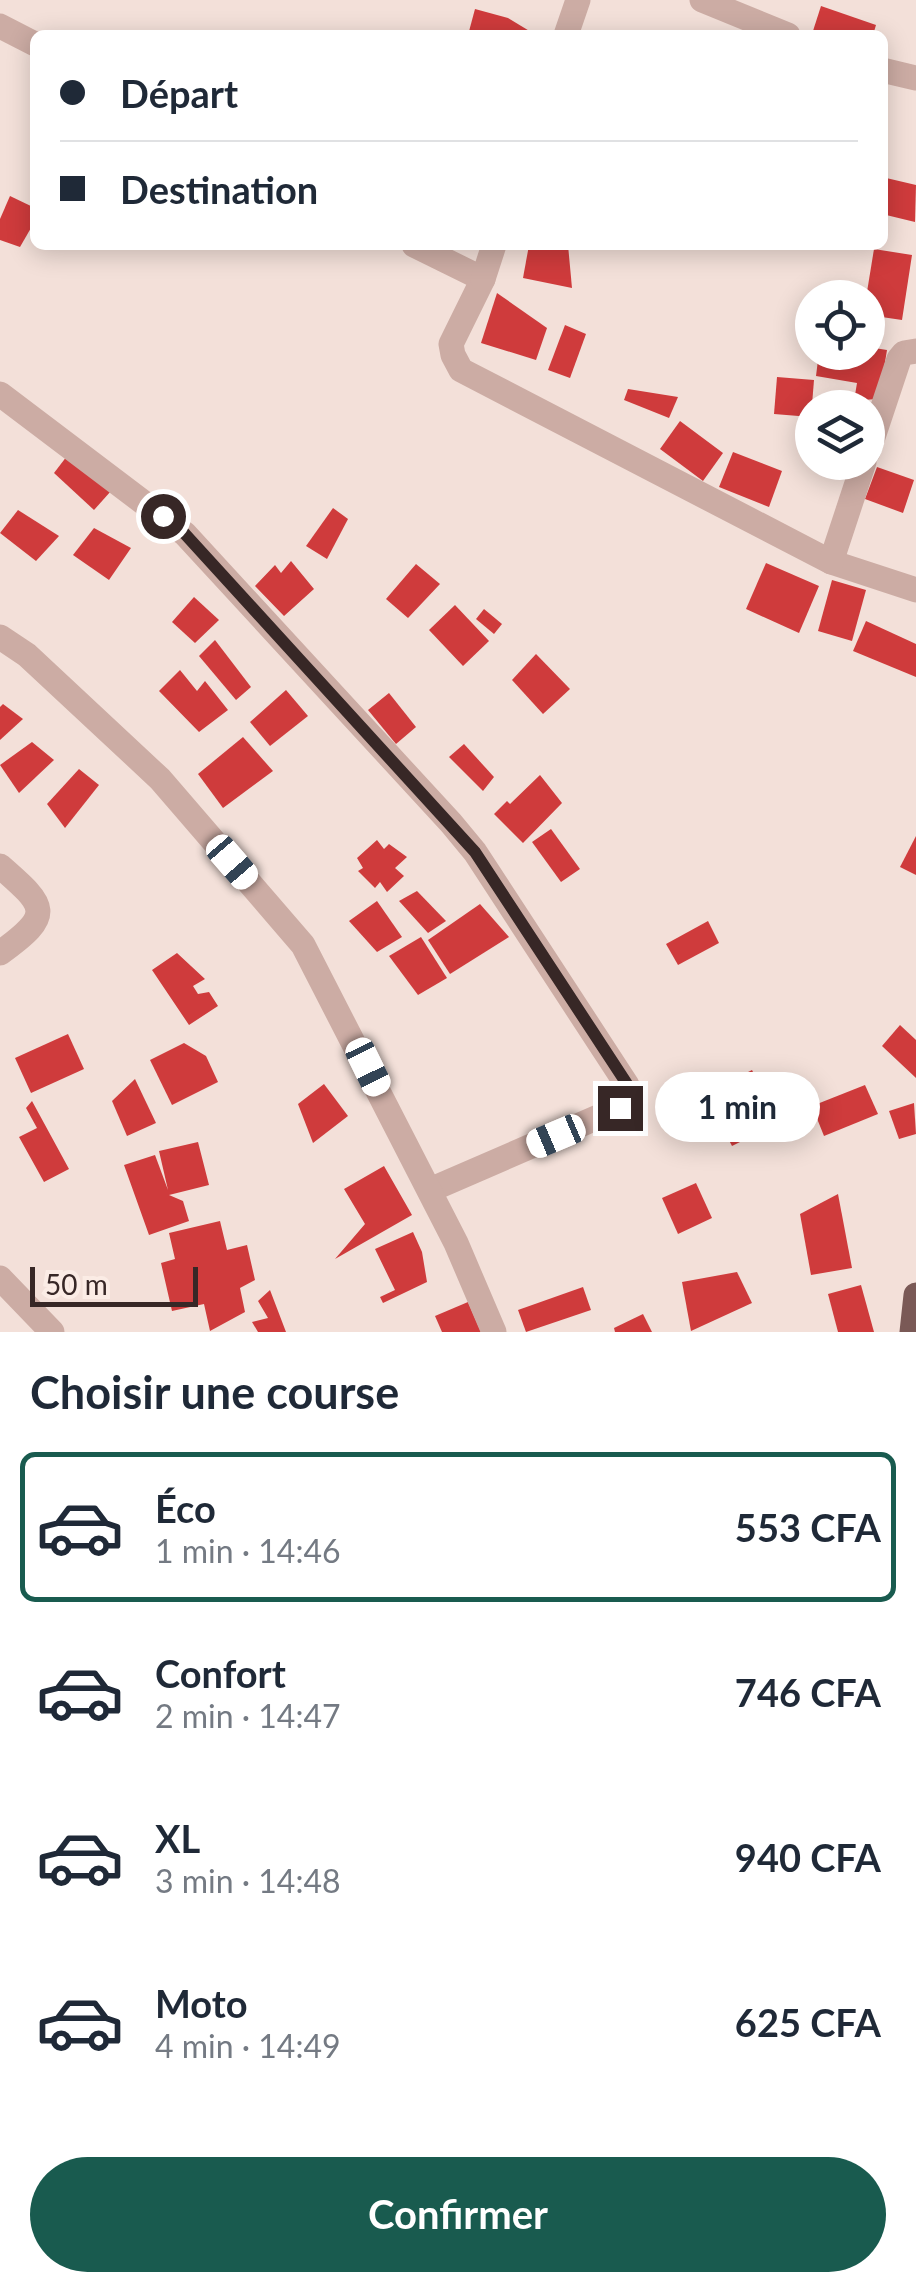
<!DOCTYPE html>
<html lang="fr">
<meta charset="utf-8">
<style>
:root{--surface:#fff;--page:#f2f2f3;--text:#1f2937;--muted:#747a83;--line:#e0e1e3;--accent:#195b4f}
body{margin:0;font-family:Lato,sans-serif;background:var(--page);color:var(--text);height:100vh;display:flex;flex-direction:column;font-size:38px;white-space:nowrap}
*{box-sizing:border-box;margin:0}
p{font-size:32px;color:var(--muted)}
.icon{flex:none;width:55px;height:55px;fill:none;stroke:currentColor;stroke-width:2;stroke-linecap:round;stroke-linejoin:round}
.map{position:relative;height:1332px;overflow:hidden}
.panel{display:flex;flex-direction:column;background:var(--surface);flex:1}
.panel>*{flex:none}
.top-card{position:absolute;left:30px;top:30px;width:858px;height:220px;border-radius:15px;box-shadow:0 5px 25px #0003;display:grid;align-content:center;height:220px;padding:0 30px;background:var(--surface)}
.fabs{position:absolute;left:795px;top:280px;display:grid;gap:20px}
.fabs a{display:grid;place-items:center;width:90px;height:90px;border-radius:50%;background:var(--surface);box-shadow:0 5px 25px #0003;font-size:50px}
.scale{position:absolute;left:30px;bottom:25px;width:168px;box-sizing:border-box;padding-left:10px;border:5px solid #372726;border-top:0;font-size:28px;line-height:35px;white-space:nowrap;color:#372726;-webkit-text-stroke:8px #fbece5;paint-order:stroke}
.end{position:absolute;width:45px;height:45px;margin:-22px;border:12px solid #372726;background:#fff;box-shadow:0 0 0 5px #fff}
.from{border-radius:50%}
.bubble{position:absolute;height:70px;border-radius:35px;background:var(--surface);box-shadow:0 5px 25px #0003;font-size:32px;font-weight:700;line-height:70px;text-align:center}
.car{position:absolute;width:30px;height:60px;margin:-30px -15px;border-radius:12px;box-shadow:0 0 8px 2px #0007;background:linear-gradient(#fff 24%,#345 0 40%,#fff 0 76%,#345 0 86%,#fff 0)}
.top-card b{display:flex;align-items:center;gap:35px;height:95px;font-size:38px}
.top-card b+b{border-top:2px solid var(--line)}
.top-card i{width:25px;height:25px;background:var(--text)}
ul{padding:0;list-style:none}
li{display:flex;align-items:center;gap:30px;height:150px;margin:0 20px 15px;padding:0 10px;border:5px solid transparent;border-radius:15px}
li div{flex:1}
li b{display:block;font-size:38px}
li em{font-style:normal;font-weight:700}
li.current{border-color:var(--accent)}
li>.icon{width:90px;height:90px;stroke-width:1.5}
h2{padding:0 30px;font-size:45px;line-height:120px}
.cta{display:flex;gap:20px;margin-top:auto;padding:20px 30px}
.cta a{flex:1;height:115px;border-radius:60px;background:var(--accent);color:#fff;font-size:40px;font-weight:700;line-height:115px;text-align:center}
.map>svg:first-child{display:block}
.building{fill:#cf3b3c}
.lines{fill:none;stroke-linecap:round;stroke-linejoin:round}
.minor{stroke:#ccaca4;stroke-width:25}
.tertiary{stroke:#ccaca4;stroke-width:25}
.primary{stroke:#7a5956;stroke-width:25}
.route{stroke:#372726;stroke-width:12}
</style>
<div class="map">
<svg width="916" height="1332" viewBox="0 0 916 1332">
<rect width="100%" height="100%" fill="#f3e0d9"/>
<g class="building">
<path d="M 821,6 L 876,25 L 873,35 L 812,34 Z"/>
<path d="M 475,9 L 508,18 L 536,35 L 468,35 Z"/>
<path d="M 882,177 L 916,185 L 915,222 L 882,214 Z"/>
<path d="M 10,196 L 35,208 L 35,221 L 20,247 L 0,240 L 0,219 Z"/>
<path d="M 529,245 L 568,245 L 572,288 L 523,278 Z"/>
<path d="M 874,249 L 912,255 L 902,320 L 868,315 L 866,298 Z"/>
<path d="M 497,293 L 547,328 L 536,360 L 481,343 Z"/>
<path d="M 565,325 L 586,334 L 570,378 L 548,370 Z"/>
<path d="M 868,347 L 887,350 L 879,399 L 861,400 L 855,395 L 857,383 L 816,376 L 819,352 L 868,352 Z"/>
<path d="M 777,377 L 814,380 L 811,417 L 774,414 Z"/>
<path d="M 628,389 L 678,397 L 669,418 L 624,400 Z"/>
<rect x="823" y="400" width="38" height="8"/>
<path d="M 680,421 L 723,453 L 703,481 L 660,449 Z"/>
<path d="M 733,452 L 782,471 L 769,507 L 719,487 Z"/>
<path d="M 67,456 L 111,491 L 94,510 L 54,473 Z"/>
<path d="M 877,467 L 914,480 L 903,513 L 865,499 Z"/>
<path d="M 333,508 L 348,519 L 327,559 L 306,546 Z"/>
<path d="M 18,510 L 59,536 L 36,561 L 0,533 Z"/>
<path d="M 94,528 L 131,548 L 109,580 L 73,555 Z"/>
<path d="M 291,561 L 314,589 L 284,616 L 255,586 L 275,565 L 281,573 Z"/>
<path d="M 766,563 L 819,586 L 799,633 L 746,609 Z"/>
<path d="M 416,564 L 440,584 L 408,618 L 386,599 Z"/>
<path d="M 832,580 L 866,590 L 852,641 L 818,631 Z"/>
<path d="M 194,597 L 219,620 L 195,643 L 172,622 Z"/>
<path d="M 455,605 L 489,641 L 463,666 L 429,630 Z"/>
<path d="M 484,609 L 502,624 L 494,634 L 476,619 Z"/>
<path d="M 866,621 L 916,644 L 916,677 L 853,651 Z"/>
<path d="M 215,640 L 251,687 L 236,700 L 199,656 Z"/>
<path d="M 536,654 L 570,689 L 543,714 L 512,680 Z"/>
<path d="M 180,670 L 197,691 L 205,681 L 228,710 L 199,732 L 159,691 Z"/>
<path d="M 286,690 L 308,716 L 270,746 L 250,722 Z"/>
<path d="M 389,693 L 416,727 L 396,744 L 368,710 Z"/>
<path d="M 3,704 L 23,719 L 0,740 L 0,707 Z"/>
<path d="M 243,737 L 273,771 L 223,808 L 198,774 Z"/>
<path d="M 32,742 L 54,760 L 19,793 L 0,765 Z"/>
<path d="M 464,744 L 494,777 L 483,791 L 449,757 Z"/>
<path d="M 79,769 L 99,785 L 65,828 L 47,804 Z"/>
<path d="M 540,775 L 562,803 L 523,843 L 494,814 L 507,801 L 510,804 Z"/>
<path d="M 551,829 L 580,869 L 561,882 L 532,842 Z"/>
<path d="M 916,836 L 916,875 L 900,867 Z"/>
<path d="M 377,840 L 384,849 L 389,844 L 407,857 L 395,868 L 404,876 L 387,892 L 380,882 L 375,888 L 358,871 L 363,868 L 357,858 Z"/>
<path d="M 417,891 L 446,921 L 428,933 L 399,901 Z"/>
<path d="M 377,901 L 402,937 L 377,952 L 349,921 Z"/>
<path d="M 480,904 L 509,937 L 450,974 L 428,940 Z"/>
<path d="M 708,921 L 719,943 L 678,965 L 666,944 Z"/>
<path d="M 421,937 L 447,978 L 418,995 L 389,956 Z"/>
<path d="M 177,953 L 205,979 L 193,986 L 198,994 L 209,992 L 218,1006 L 189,1025 L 152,970 Z"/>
<path d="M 900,1025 L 916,1040 L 916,1078 L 882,1046 Z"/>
<path d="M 68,1034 L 84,1069 L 31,1093 L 15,1058 Z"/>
<path d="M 184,1043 L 206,1056 L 218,1082 L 172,1105 L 150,1060 Z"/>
<path d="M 752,1070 L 778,1123 L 732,1146 L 705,1094 Z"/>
<path d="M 135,1079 L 156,1123 L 127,1136 L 112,1101 Z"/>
<path d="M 324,1084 L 348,1116 L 313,1143 L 298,1104 Z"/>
<path d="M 865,1085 L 878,1114 L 824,1136 L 812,1106 Z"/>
<path d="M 32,1101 L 69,1169 L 44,1182 L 19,1137 L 37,1128 L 26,1108 Z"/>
<path d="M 914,1103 L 916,1134 L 899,1139 L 889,1111 Z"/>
<path d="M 198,1142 L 209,1185 L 169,1195 L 183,1201 L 189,1221 L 149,1235 L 124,1165 L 155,1155 L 168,1190 L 159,1151 Z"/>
<path d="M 384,1166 L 412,1215 L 335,1259 L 365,1224 L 344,1189 Z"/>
<path d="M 696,1183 L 712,1218 L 678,1234 L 662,1198 Z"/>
<path d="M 838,1194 L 852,1268 L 811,1275 L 800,1214 Z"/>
<path d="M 220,1221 L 227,1250 L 247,1245 L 255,1280 L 240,1288 L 245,1312 L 210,1331 L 204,1304 L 172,1311 L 161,1263 L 175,1259 L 169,1233 Z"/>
<path d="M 413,1232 L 422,1252 L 427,1282 L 383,1303 L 380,1297 L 395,1290 L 375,1249 Z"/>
<path d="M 737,1272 L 752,1303 L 691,1331 L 682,1282 Z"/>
<path d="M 861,1285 L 874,1332 L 838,1332 L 828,1294 Z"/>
<path d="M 583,1287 L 591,1310 L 526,1332 L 518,1310 Z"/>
<path d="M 270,1290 L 286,1332 L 258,1332 L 252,1322 L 268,1318 L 258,1301 Z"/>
<path d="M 468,1302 L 481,1332 L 442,1332 L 435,1316 Z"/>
<path d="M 643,1314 L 652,1332 L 615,1332 L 614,1328 Z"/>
</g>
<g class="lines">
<g class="minor">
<path d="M 702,0 L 788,35"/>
<path d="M 0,26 L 35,44"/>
<path d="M 566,35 L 578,0"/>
<path d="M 882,70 L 916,78"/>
<path d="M 414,245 L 483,279 L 451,344 L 453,355 L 461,370 L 831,562 L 916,590"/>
<path d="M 483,279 L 494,245"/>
<path d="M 0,394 L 185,534 L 451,823 L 475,852 L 627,1085 L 625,1098 L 619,1108 L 430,1190"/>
<path d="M 868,452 L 899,359 L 904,353 L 916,351"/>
<path d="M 831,562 L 864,462"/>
<path d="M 0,637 L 27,655 L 160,779 L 303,945 L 456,1243 L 494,1332"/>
<path d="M 0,866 C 47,907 54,914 0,953"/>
</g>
<path class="tertiary" d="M 0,1278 L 52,1332"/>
<path class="primary" d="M 912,1332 L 916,1295"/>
</g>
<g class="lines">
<path class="route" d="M 163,516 L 185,534 L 475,852 L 627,1084 L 625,1098 L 620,1108"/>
</g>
</svg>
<div class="fabs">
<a><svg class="icon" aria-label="locate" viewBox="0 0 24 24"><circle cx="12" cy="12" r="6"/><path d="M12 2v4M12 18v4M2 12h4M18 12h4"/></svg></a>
<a><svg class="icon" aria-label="layers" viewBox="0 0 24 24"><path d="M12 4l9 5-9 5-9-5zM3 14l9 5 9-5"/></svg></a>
</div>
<div class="scale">50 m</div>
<i class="end from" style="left:163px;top:516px"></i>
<i class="end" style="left:620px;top:1108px"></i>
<div class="bubble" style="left:655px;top:1072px;width:165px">1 min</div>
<i class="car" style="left:232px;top:862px;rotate:139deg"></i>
<i class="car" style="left:368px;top:1067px;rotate:154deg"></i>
<i class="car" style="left:556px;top:1136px;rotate:247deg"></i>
<div class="top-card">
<b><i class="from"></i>Départ</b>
<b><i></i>Destination</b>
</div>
</div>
<section class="panel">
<h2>Choisir une course</h2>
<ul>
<li class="current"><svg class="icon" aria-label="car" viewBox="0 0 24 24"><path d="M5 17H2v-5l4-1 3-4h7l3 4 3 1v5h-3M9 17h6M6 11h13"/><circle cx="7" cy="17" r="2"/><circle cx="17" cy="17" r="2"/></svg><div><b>Éco</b><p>1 min · 14:46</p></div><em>553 CFA</em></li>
<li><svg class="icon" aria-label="car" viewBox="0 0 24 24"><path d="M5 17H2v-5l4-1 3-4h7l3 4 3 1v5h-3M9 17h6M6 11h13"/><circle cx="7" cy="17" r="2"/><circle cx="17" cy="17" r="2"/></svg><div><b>Confort</b><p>2 min · 14:47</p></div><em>746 CFA</em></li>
<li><svg class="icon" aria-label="car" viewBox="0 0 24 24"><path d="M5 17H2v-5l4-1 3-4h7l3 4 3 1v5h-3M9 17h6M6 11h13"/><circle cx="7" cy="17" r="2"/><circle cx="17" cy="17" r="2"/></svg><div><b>XL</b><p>3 min · 14:48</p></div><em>940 CFA</em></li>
<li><svg class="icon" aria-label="car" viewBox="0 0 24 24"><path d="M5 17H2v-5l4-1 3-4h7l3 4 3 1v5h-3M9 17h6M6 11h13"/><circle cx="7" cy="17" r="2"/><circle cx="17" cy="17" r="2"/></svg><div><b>Moto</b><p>4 min · 14:49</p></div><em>625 CFA</em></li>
</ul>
<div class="cta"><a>Confirmer</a></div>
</section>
